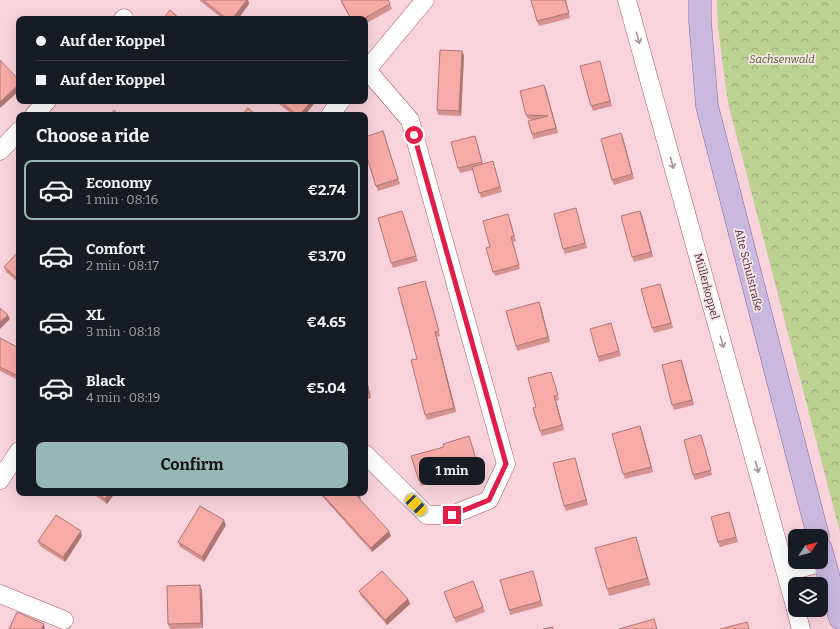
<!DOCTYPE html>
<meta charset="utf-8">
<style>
:root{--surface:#171b24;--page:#20242c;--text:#f1f3f6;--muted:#9ea1a6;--line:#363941;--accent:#96b7b4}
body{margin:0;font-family:Bitter,serif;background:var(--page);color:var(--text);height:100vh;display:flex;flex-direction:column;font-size:15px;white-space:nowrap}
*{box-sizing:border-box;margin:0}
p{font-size:13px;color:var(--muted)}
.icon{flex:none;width:22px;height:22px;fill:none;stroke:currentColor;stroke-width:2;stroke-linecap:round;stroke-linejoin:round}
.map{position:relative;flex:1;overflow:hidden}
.panel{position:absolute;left:16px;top:112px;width:352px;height:384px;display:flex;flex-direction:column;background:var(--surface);border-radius:8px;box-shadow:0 4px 16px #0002}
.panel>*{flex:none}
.top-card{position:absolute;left:16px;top:16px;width:352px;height:88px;border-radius:8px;box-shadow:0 4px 16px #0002;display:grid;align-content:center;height:88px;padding:0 20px;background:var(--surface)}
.needle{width:26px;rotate:55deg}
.tools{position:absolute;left:788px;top:529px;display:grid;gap:8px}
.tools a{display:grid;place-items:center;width:40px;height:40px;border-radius:8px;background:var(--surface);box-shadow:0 4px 16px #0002;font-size:20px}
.end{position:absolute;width:18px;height:18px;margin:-9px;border:5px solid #e11d48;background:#fff;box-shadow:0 0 0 2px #fff}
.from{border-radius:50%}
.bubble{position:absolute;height:28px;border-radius:8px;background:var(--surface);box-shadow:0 4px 16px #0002;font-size:13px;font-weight:700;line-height:28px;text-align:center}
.car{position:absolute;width:12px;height:24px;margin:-12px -6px;border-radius:5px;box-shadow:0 0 3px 1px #0007;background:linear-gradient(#f5c518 24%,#345 0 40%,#f5c518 0 76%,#345 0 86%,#f5c518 0)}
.top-card b{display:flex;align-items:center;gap:14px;height:38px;font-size:15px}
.top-card b+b{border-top:1px solid var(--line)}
.top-card i{width:10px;height:10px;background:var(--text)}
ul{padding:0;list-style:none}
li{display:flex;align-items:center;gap:12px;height:60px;margin:0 8px 6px;padding:0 12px;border:2px solid transparent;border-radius:8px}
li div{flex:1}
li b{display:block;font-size:15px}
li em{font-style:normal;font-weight:700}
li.active{border-color:var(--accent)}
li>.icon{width:36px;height:36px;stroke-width:1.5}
h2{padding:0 20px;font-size:18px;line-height:48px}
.primary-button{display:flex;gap:8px;margin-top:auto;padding:8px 20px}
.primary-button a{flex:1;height:46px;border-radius:8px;background:var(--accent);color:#111;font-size:16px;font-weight:700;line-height:46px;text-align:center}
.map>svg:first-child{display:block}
.forest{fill:url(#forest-crowns)}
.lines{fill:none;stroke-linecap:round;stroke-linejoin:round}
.minor-casing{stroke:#a9576f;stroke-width:19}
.major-casing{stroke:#876996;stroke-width:23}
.minor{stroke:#fff;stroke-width:18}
.major{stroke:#c9b9df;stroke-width:22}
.wall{fill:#d5928f}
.shaded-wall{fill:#ae7774}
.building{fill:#f8aaa6;stroke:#ae7774}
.oneway{stroke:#a6949a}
.route{stroke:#e11d48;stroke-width:5}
.labels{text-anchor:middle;stroke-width:3.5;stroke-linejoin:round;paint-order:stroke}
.park-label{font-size:11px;font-style:italic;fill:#4e5f22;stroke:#fae6ea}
.street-label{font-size:11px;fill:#4e2a34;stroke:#fae6ea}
</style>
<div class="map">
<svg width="840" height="629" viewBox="0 0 840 629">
<defs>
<pattern id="forest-crowns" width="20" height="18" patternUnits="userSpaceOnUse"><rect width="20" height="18" fill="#bdd193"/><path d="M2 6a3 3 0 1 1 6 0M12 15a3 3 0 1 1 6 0" fill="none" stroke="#9caa79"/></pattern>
</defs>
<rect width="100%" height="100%" fill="#f9d3dc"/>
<path class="forest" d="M 717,0 L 840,0 L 840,532 L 728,103 L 718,27 Z"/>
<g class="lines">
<defs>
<g id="minor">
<path d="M 627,0 L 795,606"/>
<path d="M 123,19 L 124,18"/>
<path d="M 365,72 L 425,0"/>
<path d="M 34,115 L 47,101"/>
<path d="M 330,115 L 341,101"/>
<path d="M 0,151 L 19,131"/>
<path d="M 365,454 L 427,515 L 452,515 L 489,500 L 506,464 L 410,120 L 367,70"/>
<path d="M 0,480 L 19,451"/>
<path d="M 786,572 L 824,562"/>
<path d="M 0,594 L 64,620"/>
<path d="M 796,610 L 801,629"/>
</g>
<g id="major">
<path d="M 700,0 L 700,21 L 707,106 L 818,536"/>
<path d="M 821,549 L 840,618"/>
</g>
</defs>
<use href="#minor" class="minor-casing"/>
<use href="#major" class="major-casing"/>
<use href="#minor" class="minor"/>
<use href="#major" class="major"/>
</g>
<g class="wall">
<path d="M 200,0 L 248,0 L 249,4 L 238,19 L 223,19 L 200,1 Z"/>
<path d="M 341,0 L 390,4 L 392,9 L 365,24 L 365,19 L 351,19 L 342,4 Z"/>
<path d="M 566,0 L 570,18 L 539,26 L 537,21 Z"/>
<path d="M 462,51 L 464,56 L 461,116 L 438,115 L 437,110 Z"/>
<path d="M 601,66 L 612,106 L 593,111 L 591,106 Z"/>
<path d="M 544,85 L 558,133 L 533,139 L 532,134 L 534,120 L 528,119 L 526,115 Z"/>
<path d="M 275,101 L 316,101 L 305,115 L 293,115 Z"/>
<path d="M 383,131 L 400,184 L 378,191 L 376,186 Z"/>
<path d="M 475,136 L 483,164 L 493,161 L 502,192 L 481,198 L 473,170 L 460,173 L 458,168 Z"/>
<path d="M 623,138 L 634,179 L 614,185 L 612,180 Z"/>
<path d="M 402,211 L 418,261 L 393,268 L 391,263 Z"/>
<path d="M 577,213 L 587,248 L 565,254 L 563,249 Z"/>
<path d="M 642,215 L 653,257 L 634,262 L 632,257 Z"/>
<path d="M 510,219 L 516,241 L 513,242 L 520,269 L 495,276 L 493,272 L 490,247 Z"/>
<path d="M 19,251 L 19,283 L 6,272 L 4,267 Z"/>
<path d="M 427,286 L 440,336 L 437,337 L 456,412 L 427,420 L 425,415 L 417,359 Z"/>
<path d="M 662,289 L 673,328 L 654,333 L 652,328 Z"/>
<path d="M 541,307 L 550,342 L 517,351 L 516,346 Z"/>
<path d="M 611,323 L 621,356 L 599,362 L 598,357 Z"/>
<path d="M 0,338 L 19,348 L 18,380 L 0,371 Z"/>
<path d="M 681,360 L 694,405 L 674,410 L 672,405 Z"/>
<path d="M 365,372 L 371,398 L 365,400 Z"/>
<path d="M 551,372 L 559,400 L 556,401 L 564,430 L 542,436 L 540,431 L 536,407 Z"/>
<path d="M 642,431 L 653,472 L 625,479 L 623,474 Z"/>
<path d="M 701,435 L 712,475 L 695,480 L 693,475 Z"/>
<path d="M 469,436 L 480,474 L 454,482 L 452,477 L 421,486 L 419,481 L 444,447 Z"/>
<path d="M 576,462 L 588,505 L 566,511 L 564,506 Z"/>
<path d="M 92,493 L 115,493 L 107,504 Z"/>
<path d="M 319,493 L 359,493 L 361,498 L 359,499 L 391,536 L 372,552 Z"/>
<path d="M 729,512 L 738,542 L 720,547 L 718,542 Z"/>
<path d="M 226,525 L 204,562 L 180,547 L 178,542 Z"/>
<path d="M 82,536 L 65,562 L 40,546 L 38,541 Z"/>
<path d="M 638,544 L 650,585 L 609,596 L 607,589 Z"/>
<path d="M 533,571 L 543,606 L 510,615 L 509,610 Z"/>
<path d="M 473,581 L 485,612 L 456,623 L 444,592 Z"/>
<path d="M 202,590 L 203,628 L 170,629 L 168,624 Z"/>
<path d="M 359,591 L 408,599 L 410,604 L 387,625 L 361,596 Z"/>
</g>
<g class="shaded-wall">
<path d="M 247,0 L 248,0 L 249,4 L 238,19 L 232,19 Z"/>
<path d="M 462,51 L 464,56 L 461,116 L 459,111 Z"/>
<path d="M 19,84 L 19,91 L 0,108 L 0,102 Z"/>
<path d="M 544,85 L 546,89 L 558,133 L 556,128 Z"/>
<path d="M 311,101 L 316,101 L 305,115 L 300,115 Z"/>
<path d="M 621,133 L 623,138 L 634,179 L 632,174 Z"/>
<path d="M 640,211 L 642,215 L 653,257 L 651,252 Z"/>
<path d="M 539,302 L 541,307 L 550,342 L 548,337 Z"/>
<path d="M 8,315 L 10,319 L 0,329 L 0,322 Z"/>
<path d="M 435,332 L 437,337 L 456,412 L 454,408 Z"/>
<path d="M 681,360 L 683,365 L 694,405 L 692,400 Z"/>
<path d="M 19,369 L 19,378 L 18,380 L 16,375 Z"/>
<path d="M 365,372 L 371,398 L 369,393 L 365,375 Z"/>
<path d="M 554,396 L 556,401 L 564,430 L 562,425 Z"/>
<path d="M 640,426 L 642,431 L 653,472 L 651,467 Z"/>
<path d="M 575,458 L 576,462 L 588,505 L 586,500 Z"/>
<path d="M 110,493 L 115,493 L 107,504 L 105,499 Z"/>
<path d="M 359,493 L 361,498 L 358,500 L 356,495 Z"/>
<path d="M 224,520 L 226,525 L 204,562 L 202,557 Z"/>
<path d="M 81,531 L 82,536 L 65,562 L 63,557 Z"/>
<path d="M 389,531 L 391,536 L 372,552 L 371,548 Z"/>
<path d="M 636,537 L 638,544 L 650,585 L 647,578 Z"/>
<path d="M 200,585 L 202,590 L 203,628 L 201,623 Z"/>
<path d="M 408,599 L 410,604 L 387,625 L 385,620 Z"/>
<path d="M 44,624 L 45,629 L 41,629 Z"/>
</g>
<g class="building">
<path d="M 203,0 L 247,0 L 232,19 L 227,19 Z"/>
<path d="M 341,0 L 388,0 L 390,4 L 363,19 L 351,19 Z"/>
<path d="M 531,0 L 565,0 L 569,13 L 537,21 Z"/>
<path d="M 170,10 L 180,19 L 163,19 Z"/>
<path d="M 440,50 L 462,51 L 459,111 L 437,110 Z"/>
<path d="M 0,60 L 19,80 L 19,84 L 0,102 Z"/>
<path d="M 600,61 L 610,101 L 591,106 L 580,66 Z"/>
<path d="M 544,85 L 556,128 L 532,134 L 528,121 L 548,116 L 526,115 L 520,91 Z"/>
<path d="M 280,101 L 311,101 L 300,115 L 297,115 Z"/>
<path d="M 248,108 L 256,115 L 242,115 Z"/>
<path d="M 114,110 L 119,115 L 110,115 Z"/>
<path d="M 383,131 L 398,179 L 376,186 L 365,151 L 365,137 Z"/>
<path d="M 621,133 L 632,174 L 612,180 L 601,139 Z"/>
<path d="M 475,136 L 482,162 L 458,168 L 451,142 Z"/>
<path d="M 493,161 L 500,187 L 479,193 L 472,167 Z"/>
<path d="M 576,208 L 585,243 L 563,249 L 554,214 Z"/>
<path d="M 402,211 L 416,256 L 391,263 L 378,218 Z"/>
<path d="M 640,211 L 651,252 L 632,257 L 621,216 Z"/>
<path d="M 508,214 L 514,236 L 511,237 L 519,265 L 493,272 L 486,248 L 490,247 L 483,221 Z"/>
<path d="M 19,251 L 19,280 L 4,267 Z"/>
<path d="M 425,281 L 439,331 L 435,332 L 454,408 L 425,415 L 411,360 L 417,359 L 398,288 Z"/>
<path d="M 660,284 L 671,323 L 652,328 L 641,289 Z"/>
<path d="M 539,302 L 548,337 L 516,346 L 506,311 Z"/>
<path d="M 0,308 L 8,315 L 0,322 Z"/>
<path d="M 611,323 L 619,351 L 598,357 L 590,329 Z"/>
<path d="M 0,338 L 19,348 L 19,369 L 16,375 L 0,367 Z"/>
<path d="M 681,360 L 692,400 L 672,405 L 662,365 Z"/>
<path d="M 551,372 L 558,395 L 554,396 L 562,425 L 540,431 L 533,408 L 536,407 L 528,378 Z"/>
<path d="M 365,375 L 369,393 L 365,394 Z"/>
<path d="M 640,426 L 651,467 L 623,474 L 612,434 Z"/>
<path d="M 701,435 L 711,470 L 693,475 L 684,440 Z"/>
<path d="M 469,436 L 479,469 L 452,477 L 451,472 L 419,481 L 411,456 L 444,447 L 443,444 Z"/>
<path d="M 575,458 L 586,500 L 564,506 L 553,463 Z"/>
<path d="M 97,493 L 110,493 L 105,499 Z"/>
<path d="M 321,493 L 359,493 L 356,495 L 389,531 L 371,548 Z"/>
<path d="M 200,506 L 224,520 L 202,557 L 178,542 Z"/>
<path d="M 729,512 L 736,537 L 718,542 L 711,517 Z"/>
<path d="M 56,515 L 81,531 L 63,557 L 38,541 Z"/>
<path d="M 636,537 L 647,578 L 607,589 L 595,548 Z"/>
<path d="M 382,571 L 408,599 L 385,620 L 359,591 Z"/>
<path d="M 533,571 L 541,601 L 509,610 L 500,580 Z"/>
<path d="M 473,581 L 483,607 L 454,618 L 444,592 Z"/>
<path d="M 200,585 L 201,623 L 168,624 L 167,586 Z"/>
<path d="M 17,612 L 44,624 L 41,629 L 9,629 Z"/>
<path d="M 654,619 L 657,629 L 619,629 Z"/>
<path d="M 747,622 L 749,629 L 720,629 Z"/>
<path d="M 553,627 L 553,629 L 543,629 Z"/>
</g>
<defs><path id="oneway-shaft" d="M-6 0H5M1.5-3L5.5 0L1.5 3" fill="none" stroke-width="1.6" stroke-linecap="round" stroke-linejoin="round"/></defs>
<g class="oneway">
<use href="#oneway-shaft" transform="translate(638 38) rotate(75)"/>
<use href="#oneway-shaft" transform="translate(672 163) rotate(75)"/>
<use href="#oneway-shaft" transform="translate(722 342) rotate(75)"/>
<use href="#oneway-shaft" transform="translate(757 467) rotate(75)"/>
</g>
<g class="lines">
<path class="route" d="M 414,135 L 506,464 L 489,500 L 452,515"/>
</g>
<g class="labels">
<g class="park-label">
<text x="782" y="63">Sachsenwald</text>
</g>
<g class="street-label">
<text transform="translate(749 270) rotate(76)" y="4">Alte Schulstraße</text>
<text transform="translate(707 286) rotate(75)" y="4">Müllerkoppel</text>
</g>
</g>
</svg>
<div class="tools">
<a><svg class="needle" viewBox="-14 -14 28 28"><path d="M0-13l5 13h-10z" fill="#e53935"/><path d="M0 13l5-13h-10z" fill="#9ea1a6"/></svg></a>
<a><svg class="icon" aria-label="layers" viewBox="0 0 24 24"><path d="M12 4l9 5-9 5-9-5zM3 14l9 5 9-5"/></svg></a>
</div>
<i class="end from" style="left:414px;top:135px"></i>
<i class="end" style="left:452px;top:515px"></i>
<div class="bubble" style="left:419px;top:457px;width:66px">1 min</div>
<i class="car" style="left:416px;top:505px;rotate:135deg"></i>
<div class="top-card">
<b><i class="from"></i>Auf der Koppel</b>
<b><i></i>Auf der Koppel</b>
</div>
<section class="panel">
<h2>Choose a ride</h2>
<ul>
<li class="active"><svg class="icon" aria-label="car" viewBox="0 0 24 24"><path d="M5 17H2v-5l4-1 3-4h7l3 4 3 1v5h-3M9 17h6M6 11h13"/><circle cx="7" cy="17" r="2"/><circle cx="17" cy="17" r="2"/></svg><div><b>Economy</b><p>1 min · 08:16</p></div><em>€2.74</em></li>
<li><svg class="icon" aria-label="car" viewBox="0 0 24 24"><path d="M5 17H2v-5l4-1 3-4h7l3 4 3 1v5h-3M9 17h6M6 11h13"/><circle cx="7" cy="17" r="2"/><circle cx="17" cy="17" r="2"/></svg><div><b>Comfort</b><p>2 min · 08:17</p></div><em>€3.70</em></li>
<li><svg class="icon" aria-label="car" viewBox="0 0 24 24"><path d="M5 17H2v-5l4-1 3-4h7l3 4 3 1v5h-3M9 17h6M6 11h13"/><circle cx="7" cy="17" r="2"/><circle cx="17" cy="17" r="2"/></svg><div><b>XL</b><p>3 min · 08:18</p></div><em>€4.65</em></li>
<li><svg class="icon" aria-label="car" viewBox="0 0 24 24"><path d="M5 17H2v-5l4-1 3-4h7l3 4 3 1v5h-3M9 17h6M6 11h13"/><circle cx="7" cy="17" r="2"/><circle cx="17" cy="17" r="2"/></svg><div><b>Black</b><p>4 min · 08:19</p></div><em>€5.04</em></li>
</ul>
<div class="primary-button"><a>Confirm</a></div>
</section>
</div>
